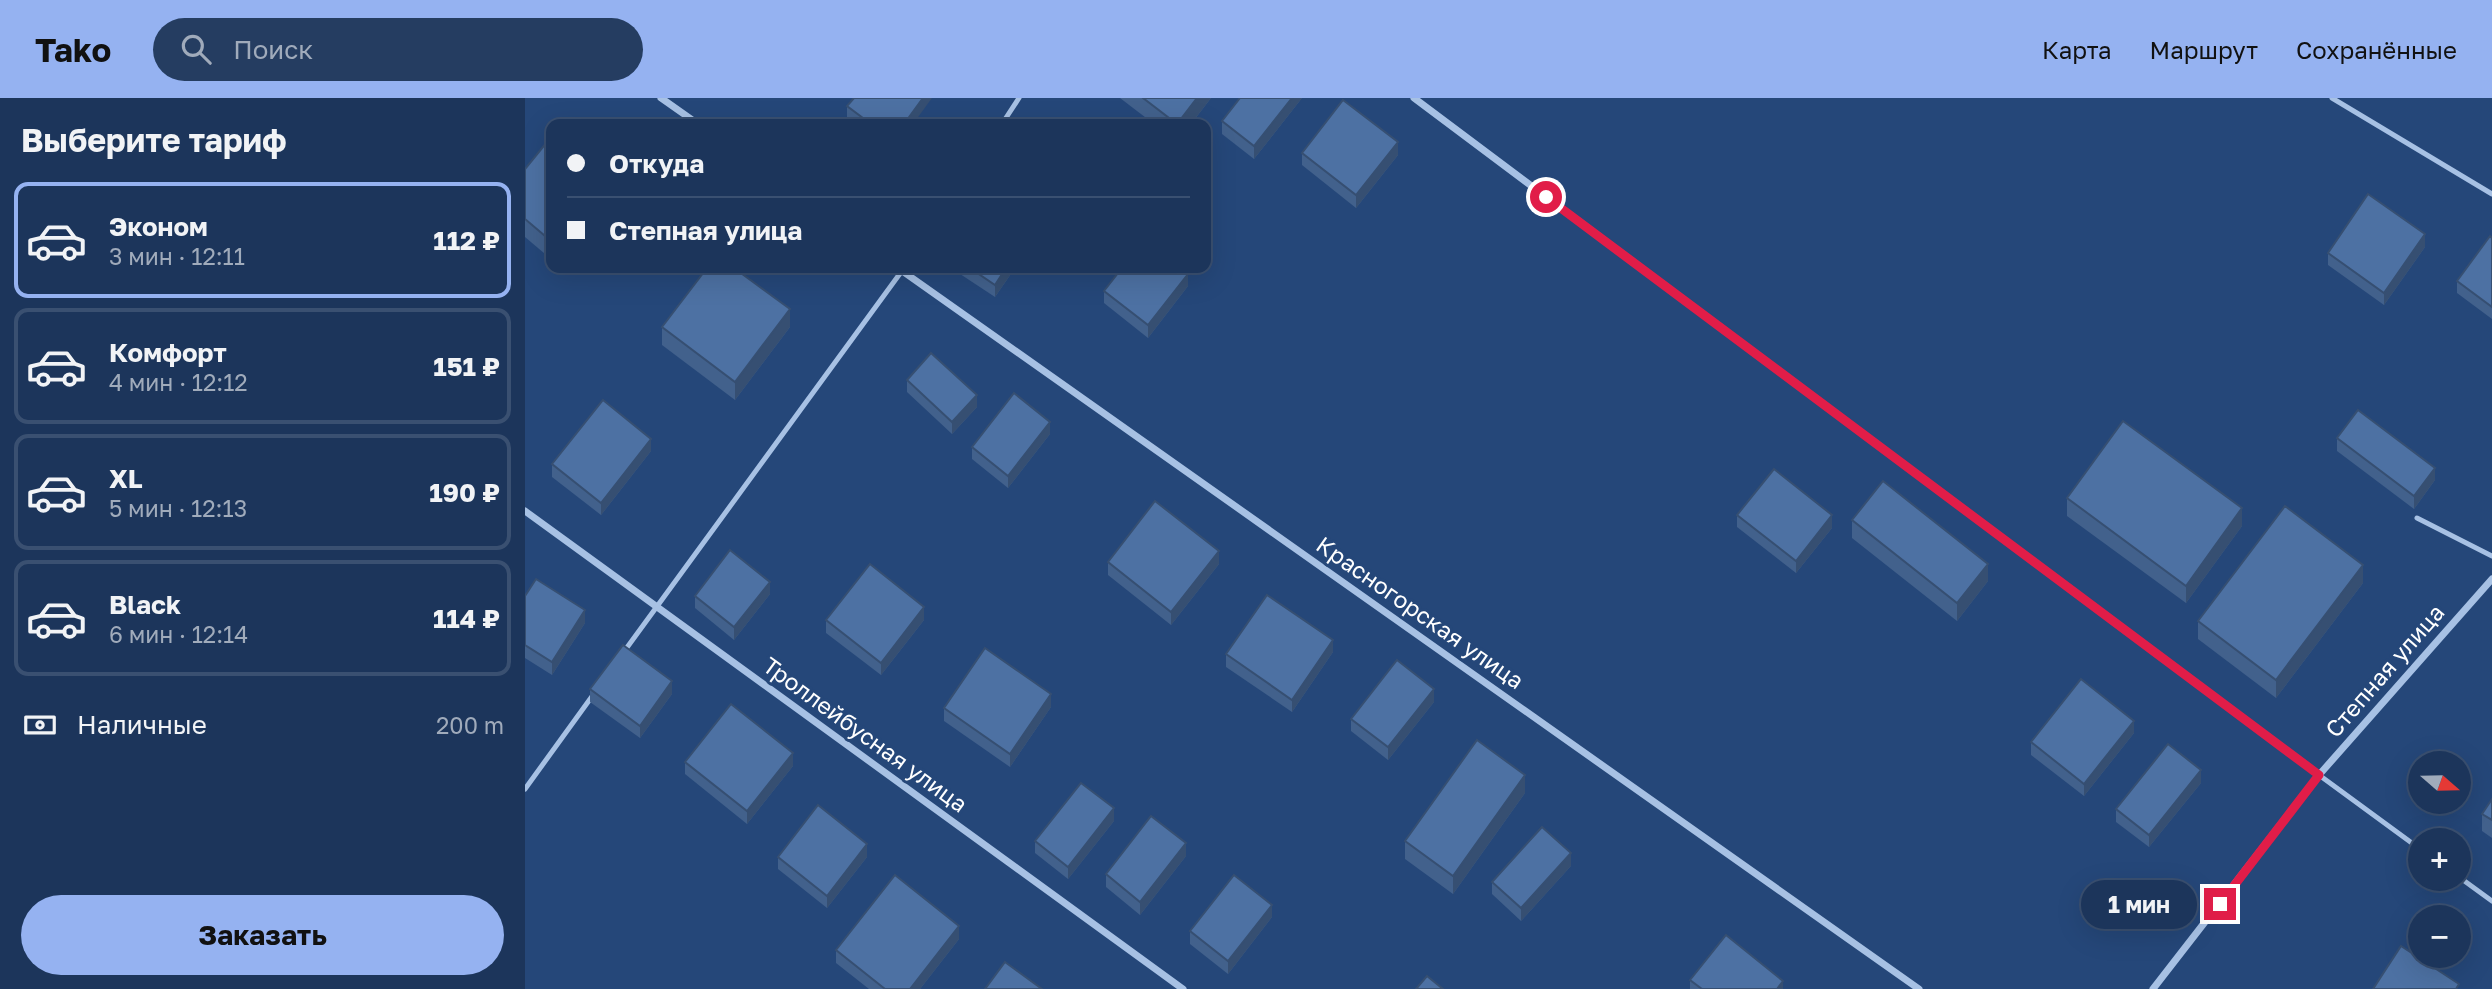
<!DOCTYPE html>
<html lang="ru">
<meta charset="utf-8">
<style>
:root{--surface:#1c355b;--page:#253d61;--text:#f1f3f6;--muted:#a0abbb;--line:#3a5071;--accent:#95b2f1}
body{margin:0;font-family:"Golos Text",sans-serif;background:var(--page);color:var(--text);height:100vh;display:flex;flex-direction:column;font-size:26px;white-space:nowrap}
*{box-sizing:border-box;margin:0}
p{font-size:23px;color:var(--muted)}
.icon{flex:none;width:38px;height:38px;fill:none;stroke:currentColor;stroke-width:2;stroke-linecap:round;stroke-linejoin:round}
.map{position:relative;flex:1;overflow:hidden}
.details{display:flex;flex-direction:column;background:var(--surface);width:525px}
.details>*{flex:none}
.hud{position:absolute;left:21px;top:21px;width:665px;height:154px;border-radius:14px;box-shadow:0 7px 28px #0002,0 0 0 2px var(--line);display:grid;align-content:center;height:154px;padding:0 21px;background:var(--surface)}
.needle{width:46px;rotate:110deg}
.tools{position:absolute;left:1883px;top:653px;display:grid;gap:14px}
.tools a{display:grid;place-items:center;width:63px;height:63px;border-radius:50%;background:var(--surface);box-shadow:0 7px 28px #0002,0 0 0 2px var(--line);font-size:35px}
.end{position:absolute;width:32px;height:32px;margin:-16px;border:9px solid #e11d48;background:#fff;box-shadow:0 0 0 4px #fff}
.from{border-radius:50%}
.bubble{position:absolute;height:49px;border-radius:24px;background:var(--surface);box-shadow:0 7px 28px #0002,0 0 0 2px var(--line);font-size:23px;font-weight:700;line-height:49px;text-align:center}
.hud b{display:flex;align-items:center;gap:24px;height:66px;font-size:26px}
.hud b+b{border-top:2px solid var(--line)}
.hud i{width:18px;height:18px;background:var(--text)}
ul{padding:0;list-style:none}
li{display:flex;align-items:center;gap:21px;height:116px;margin:0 14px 10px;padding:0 7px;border:4px solid var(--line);border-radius:14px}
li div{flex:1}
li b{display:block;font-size:26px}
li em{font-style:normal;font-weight:700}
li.current{border-color:var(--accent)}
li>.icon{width:63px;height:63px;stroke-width:1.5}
h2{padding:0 21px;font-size:32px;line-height:84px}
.pay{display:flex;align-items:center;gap:18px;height:77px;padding:0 21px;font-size:26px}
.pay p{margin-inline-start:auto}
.action{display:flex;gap:14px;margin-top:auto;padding:14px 21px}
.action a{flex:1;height:80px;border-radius:42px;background:var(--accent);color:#111;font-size:28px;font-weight:700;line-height:80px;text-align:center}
header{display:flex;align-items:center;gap:42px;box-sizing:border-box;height:98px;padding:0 35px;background:var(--accent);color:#111}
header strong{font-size:33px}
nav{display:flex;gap:38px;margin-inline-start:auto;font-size:24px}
.search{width:490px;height:63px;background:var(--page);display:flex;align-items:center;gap:18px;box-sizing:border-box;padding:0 24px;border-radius:38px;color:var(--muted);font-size:26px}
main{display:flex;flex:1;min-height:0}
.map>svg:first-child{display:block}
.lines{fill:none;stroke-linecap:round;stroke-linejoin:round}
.lane{stroke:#a7c1e4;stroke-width:5}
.street{stroke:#a7c1e4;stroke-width:7}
.wall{fill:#42618c}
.shaded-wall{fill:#364f72}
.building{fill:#4d71a3;stroke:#364f72;stroke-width:2}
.route{stroke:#e11d48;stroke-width:9}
.labels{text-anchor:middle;stroke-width:6;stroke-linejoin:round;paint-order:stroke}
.street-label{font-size:23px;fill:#fff;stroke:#254779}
</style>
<header>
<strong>Tako</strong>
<div class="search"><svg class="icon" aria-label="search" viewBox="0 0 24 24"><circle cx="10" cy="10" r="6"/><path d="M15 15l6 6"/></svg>Поиск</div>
<nav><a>Карта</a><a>Маршрут</a><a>Сохранённые</a></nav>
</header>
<main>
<section class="details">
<h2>Выберите тариф</h2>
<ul>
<li class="current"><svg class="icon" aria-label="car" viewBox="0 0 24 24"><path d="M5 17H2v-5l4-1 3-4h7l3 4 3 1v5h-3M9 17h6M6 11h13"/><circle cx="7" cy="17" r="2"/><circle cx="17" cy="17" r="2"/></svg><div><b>Эконом</b><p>3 мин · 12:11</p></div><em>112 ₽</em></li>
<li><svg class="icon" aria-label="car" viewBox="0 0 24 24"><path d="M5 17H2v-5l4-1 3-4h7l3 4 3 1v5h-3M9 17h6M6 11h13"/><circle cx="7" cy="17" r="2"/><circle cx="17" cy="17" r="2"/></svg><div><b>Комфорт</b><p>4 мин · 12:12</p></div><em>151 ₽</em></li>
<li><svg class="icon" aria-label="car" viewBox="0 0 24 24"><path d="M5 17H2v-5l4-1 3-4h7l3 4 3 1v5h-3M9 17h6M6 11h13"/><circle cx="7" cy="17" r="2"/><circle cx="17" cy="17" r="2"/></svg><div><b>XL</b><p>5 мин · 12:13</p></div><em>190 ₽</em></li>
<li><svg class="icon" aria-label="car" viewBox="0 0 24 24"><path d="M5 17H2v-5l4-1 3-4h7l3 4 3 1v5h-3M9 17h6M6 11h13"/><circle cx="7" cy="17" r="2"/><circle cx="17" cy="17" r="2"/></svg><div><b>Black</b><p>6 мин · 12:14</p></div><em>114 ₽</em></li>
</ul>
<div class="pay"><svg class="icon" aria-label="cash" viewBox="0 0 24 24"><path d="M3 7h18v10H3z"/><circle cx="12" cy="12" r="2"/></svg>Наличные<p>200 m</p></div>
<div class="action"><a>Заказать</a></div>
</section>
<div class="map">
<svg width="1967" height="891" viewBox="0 0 1967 891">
<rect width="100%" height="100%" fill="#254779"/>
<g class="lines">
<g class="lane">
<path d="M 1807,0 L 1967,96"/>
<path d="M 477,26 L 494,0"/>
<path d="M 1892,420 L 1967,458"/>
<path d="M 98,555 L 379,170"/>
<path d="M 1794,677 L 1895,751"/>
<path d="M 0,691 L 68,597"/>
<path d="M 1934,779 L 1967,803"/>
</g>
<g class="street">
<path d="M 136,0 L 173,26"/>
<path d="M 889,0 L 1794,677"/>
<path d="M 373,170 L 1394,891"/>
<path d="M 0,413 L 658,891"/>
<path d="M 1628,891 L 1794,677 L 1967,481"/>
</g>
</g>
<g class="wall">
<path d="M 595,0 L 686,0 L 666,26 L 629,26 Z"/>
<path d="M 777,0 L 729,61 L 697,36 L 697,23 Z"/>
<path d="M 322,8 L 388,26 L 329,26 L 322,21 Z"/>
<path d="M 26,39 L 26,161 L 0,139 L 0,71 Z"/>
<path d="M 777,55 L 873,57 L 831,110 L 777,67 Z"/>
<path d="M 1967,140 L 1967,221 L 1932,195 L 1932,183 Z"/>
<path d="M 1900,149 L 1859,207 L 1803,167 L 1803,155 Z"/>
<path d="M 426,170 L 490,170 L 470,199 Z"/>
<path d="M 663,188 L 623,240 L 579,205 L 579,193 Z"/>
<path d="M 137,229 L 265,229 L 210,302 L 137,247 Z"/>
<path d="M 382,282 L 452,309 L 427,336 L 382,294 Z"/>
<path d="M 525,336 L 483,390 L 447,361 L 447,349 Z"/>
<path d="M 1812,340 L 1910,382 L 1889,411 L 1812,353 Z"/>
<path d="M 126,353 L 76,417 L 27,379 L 27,366 Z"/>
<path d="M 1542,400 L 1717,428 L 1661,505 L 1542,418 Z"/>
<path d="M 1212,417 L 1307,430 L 1271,475 L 1212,429 Z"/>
<path d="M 1327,422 L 1463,483 L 1432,523 L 1327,440 Z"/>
<path d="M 583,464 L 694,466 L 646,527 L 583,477 Z"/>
<path d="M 1838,485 L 1751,600 L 1673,541 L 1673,523 Z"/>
<path d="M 245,496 L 209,542 L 170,510 L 170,498 Z"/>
<path d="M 0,498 L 60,525 L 27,577 L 0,560 Z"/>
<path d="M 301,522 L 399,522 L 356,577 L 301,535 Z"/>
<path d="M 808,554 L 767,614 L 701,569 L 701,556 Z"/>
<path d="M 65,591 L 147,596 L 115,640 L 65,604 Z"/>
<path d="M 909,604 L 863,662 L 826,633 L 826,621 Z"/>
<path d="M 526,609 L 485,669 L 419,623 L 419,610 Z"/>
<path d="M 1609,635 L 1559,698 L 1506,657 L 1506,644 Z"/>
<path d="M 160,664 L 268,668 L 222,726 L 160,676 Z"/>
<path d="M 1676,685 L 1624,749 L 1591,724 L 1591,711 Z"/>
<path d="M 1000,695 L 928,796 L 880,761 L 880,743 Z"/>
<path d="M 1967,701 L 1967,740 L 1957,733 L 1957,716 Z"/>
<path d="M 589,723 L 543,781 L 510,755 L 510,743 Z"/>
<path d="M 661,758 L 615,817 L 581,789 L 581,776 Z"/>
<path d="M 253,759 L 342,759 L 302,810 L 253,771 Z"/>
<path d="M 1046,768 L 996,823 L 967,796 L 967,784 Z"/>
<path d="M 747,819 L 703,876 L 665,846 L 665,833 Z"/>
<path d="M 434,841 L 395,891 L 344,891 L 311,865 L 311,852 Z"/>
<path d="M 1165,882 L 1258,891 L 1165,891 Z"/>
</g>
<g class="shaded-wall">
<path d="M 398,0 L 407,0 L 388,26 L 379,26 Z"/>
<path d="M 672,0 L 686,0 L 666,26 L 652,26 Z"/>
<path d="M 767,0 L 777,0 L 729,61 L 729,48 Z"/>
<path d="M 873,44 L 873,57 L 831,110 L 831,97 Z"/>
<path d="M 1900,136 L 1900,149 L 1859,207 L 1859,195 Z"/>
<path d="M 481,170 L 490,170 L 470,199 L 470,187 Z"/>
<path d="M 663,176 L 663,188 L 623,240 L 623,227 Z"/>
<path d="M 265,211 L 265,229 L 210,302 L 210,284 Z"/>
<path d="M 452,297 L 452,309 L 427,336 L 427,324 Z"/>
<path d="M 525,324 L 525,336 L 483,390 L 483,378 Z"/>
<path d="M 126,341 L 126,353 L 76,417 L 76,405 Z"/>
<path d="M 1910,370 L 1910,382 L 1889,411 L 1889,398 Z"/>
<path d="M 1717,410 L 1717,428 L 1661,505 L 1661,488 Z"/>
<path d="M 1307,417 L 1307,430 L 1271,475 L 1271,463 Z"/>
<path d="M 694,453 L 694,466 L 646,527 L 646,514 Z"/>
<path d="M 1463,466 L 1463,483 L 1432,523 L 1432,505 Z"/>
<path d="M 1838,467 L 1838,485 L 1751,600 L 1751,582 Z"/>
<path d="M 245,484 L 245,496 L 209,542 L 209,529 Z"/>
<path d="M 399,509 L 399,522 L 356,577 L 356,565 Z"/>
<path d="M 60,512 L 60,525 L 27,577 L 27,564 Z"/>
<path d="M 808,542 L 808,554 L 767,614 L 767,602 Z"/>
<path d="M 147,583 L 147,596 L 115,640 L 115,628 Z"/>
<path d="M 909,591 L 909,604 L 863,662 L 863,649 Z"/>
<path d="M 526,596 L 526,609 L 485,669 L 485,656 Z"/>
<path d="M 1609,623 L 1609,635 L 1559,698 L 1559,686 Z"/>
<path d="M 268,655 L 268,668 L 222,726 L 222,713 Z"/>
<path d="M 1676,672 L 1676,685 L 1624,749 L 1624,737 Z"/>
<path d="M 1000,677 L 1000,695 L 928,796 L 928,778 Z"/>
<path d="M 589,710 L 589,723 L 543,781 L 543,769 Z"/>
<path d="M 661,745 L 661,758 L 615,817 L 615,804 Z"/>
<path d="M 342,746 L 342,759 L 302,810 L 302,798 Z"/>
<path d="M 1046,755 L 1046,768 L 996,823 L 996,810 Z"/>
<path d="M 747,807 L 747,819 L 703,876 L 703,863 Z"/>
<path d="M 434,828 L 434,841 L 395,891 L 385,891 Z"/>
<path d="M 1258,883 L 1258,891 L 1252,891 Z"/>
</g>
<g class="building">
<path d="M 329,0 L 398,0 L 379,26 L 346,26 L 322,8 Z"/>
<path d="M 618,0 L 672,0 L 652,26 Z"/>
<path d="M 715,0 L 767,0 L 729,48 L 697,23 Z"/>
<path d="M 818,2 L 873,44 L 831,97 L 777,55 Z"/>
<path d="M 26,39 L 26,143 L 0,121 L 0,71 Z"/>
<path d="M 1843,96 L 1900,136 L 1859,195 L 1803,155 Z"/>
<path d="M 1965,138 L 1967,140 L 1967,209 L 1932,183 Z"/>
<path d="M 182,170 L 209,170 L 265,211 L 210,284 L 137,229 Z"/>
<path d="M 445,170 L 481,170 L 470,187 Z"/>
<path d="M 597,170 L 655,170 L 663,176 L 623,227 L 579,193 Z"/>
<path d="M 406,255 L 452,297 L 427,324 L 382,282 Z"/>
<path d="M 489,295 L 525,324 L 483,378 L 447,349 Z"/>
<path d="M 78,302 L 126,341 L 76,405 L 27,366 Z"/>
<path d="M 1833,312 L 1910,370 L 1889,398 L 1812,340 Z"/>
<path d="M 1598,323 L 1717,410 L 1661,488 L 1542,400 Z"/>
<path d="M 1249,371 L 1307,417 L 1271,463 L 1212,417 Z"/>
<path d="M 1358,383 L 1463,466 L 1432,505 L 1327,422 Z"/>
<path d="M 630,403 L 694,453 L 646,514 L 583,464 Z"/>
<path d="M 1760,408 L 1838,467 L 1751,582 L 1673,523 Z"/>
<path d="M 205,452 L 245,484 L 209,529 L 170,498 Z"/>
<path d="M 345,466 L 399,509 L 356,565 L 301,522 Z"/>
<path d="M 11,481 L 60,512 L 27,564 L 0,547 L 0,498 Z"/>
<path d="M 742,497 L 808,542 L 767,602 L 701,556 Z"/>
<path d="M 98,547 L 147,583 L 115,628 L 65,591 Z"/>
<path d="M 460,550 L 526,596 L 485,656 L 419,610 Z"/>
<path d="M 872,562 L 909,591 L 863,649 L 826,621 Z"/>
<path d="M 1556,581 L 1609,623 L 1559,686 L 1506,644 Z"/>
<path d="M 206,606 L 268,655 L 222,713 L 160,664 Z"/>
<path d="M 952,642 L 1000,677 L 928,778 L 880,743 Z"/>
<path d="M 1643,646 L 1676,672 L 1624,737 L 1591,711 Z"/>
<path d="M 556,685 L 589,710 L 543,769 L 510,743 Z"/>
<path d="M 1967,701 L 1967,722 L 1957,716 Z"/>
<path d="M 293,707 L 342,746 L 302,798 L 253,759 Z"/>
<path d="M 626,718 L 661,745 L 615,804 L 581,776 Z"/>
<path d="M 1017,729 L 1046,755 L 996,810 L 967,784 Z"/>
<path d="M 370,777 L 434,828 L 385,891 L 360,891 L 311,852 Z"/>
<path d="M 709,777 L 747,807 L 703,863 L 665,833 Z"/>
<path d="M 1201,837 L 1258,883 L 1252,891 L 1177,891 L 1165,882 Z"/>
<path d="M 1876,848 L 1934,886 L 1931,891 L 1848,891 Z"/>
<path d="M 480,864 L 517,891 L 460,891 Z"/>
<path d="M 902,878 L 918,891 L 891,891 Z"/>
</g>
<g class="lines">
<path class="route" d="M 1021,99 L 1794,677 L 1695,806"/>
</g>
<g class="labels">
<g class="street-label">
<text transform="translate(895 515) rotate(35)" y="8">Красногорская улица</text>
<text transform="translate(1860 573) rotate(-49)" y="8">Степная улица</text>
<text transform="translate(340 637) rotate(36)" y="8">Троллейбусная улица</text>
</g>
</g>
</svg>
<div class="tools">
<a><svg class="needle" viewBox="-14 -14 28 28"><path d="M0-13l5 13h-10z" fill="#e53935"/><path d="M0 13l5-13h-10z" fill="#a0abbb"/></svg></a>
<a>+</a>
<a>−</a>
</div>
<i class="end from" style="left:1021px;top:99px"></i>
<i class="end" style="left:1695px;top:806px"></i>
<div class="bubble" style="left:1556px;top:782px;width:116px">1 мин</div>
<div class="hud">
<b><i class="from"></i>Откуда</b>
<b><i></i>Степная улица</b>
</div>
</div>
</main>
